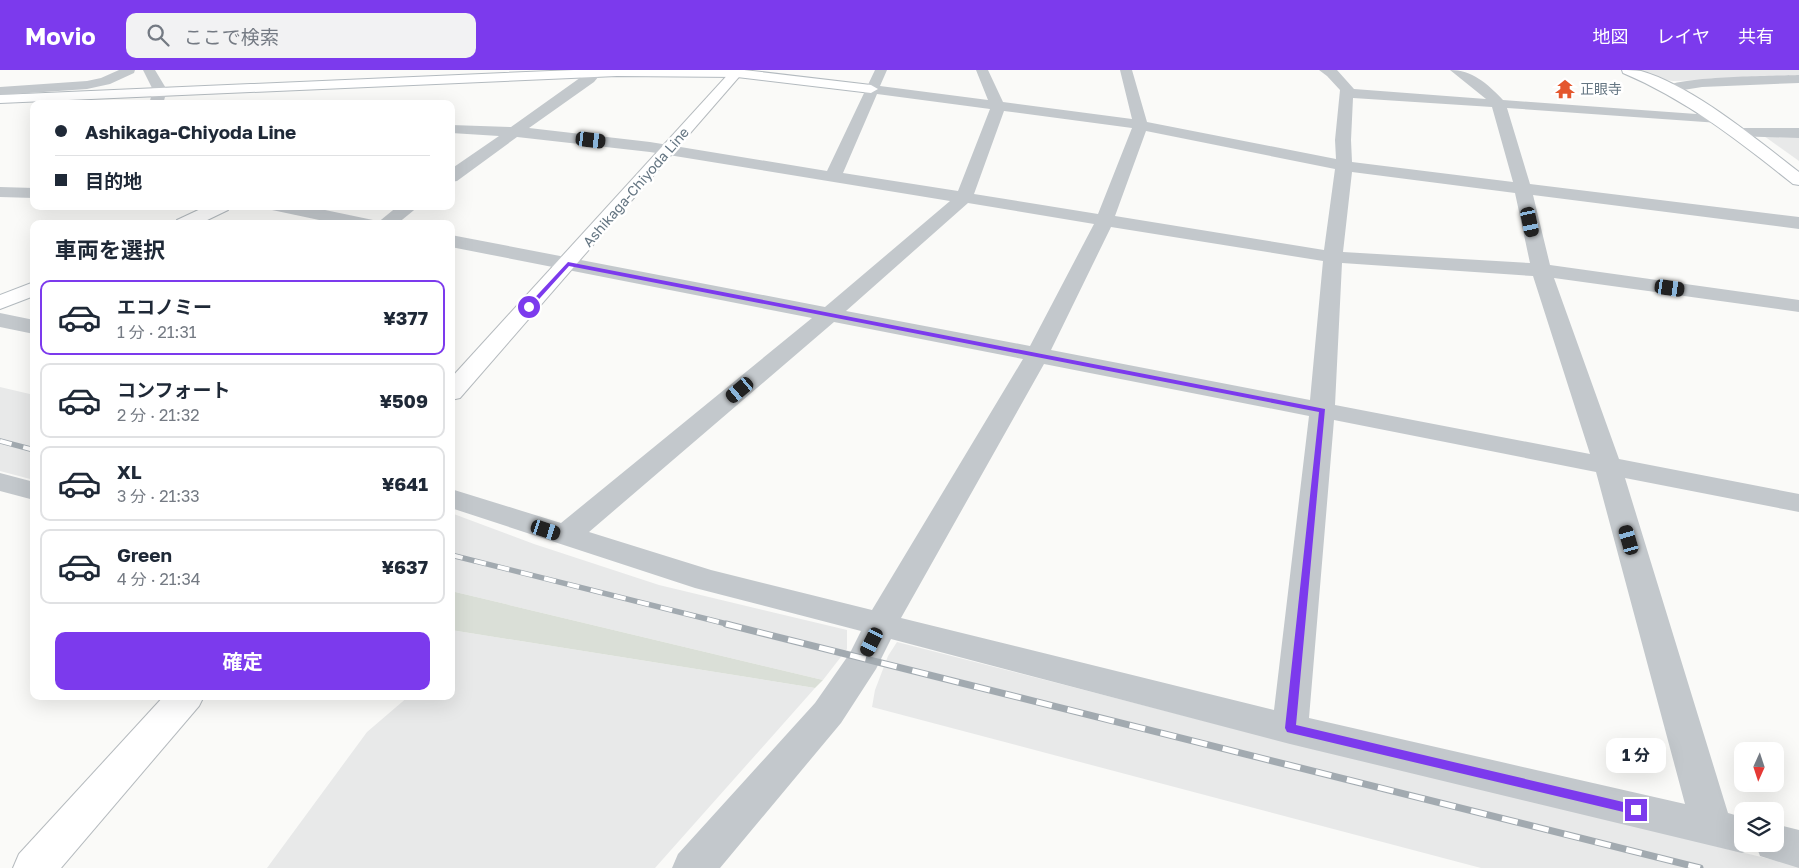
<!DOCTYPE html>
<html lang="ja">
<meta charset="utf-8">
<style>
:root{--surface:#fff;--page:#f2f2f3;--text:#1f2937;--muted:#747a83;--line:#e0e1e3;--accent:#7c3aed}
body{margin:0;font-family:"Golos Text","Noto Sans JP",sans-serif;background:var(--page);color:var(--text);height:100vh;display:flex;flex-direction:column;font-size:19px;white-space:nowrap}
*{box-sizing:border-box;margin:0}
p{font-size:16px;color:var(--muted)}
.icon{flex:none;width:28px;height:28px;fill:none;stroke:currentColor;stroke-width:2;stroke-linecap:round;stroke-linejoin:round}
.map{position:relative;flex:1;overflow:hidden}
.sheet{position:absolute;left:30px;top:150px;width:425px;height:480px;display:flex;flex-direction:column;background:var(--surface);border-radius:10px;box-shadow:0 5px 20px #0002}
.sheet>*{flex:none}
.top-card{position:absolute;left:30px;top:30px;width:425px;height:110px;border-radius:10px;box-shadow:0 5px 20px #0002;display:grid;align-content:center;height:110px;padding:0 25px;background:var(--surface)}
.needle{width:32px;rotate:183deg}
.buttons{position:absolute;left:1734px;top:672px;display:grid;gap:10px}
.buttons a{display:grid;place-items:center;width:50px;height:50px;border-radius:10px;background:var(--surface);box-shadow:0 5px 20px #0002;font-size:25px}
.end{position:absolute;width:22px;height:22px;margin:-11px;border:6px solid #7c3aed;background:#fff;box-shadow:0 0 0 2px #fff}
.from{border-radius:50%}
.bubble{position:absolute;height:35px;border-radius:10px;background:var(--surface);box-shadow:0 5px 20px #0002;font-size:16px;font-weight:700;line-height:35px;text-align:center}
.car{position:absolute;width:15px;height:30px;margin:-15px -8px;border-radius:6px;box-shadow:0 0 4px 1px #0007;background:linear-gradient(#222 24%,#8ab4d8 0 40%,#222 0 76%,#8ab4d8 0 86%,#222 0)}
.top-card b{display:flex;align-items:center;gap:18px;height:48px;font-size:19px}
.top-card b+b{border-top:1px solid var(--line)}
.top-card i{width:12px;height:12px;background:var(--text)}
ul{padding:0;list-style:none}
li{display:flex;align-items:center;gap:15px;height:75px;margin:0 10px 8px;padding:0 15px;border:2px solid var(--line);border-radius:10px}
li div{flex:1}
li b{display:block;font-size:19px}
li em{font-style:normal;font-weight:700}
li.current{border-color:var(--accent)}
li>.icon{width:45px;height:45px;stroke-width:1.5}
h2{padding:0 25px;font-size:22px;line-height:60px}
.action{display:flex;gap:10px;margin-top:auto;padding:10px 25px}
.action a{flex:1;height:58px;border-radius:10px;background:var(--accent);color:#fff;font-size:20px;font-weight:700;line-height:58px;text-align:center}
header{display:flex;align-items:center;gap:30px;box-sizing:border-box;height:70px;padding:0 25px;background:var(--accent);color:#fff}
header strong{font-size:24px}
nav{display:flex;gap:28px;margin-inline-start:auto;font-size:18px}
.search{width:350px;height:45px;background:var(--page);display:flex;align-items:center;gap:12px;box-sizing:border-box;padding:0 18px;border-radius:10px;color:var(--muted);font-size:19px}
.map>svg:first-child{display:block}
.built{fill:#e8e9e9}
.green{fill:#dadfd7}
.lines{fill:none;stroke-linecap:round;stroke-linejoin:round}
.secondary-casing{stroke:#b3babf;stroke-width:2}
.primary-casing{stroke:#b5babe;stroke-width:2}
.street{fill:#c3c8cc;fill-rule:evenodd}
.secondary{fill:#fff;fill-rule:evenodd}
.primary{fill:#fff;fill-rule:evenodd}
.rail-far1-casing{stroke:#a2aab0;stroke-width:5.5}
.rail-casing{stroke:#a2aab0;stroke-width:7}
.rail-far1{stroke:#fff;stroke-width:4;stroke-dasharray:12;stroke-linecap:butt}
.rail{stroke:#fff;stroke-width:5;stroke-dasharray:16;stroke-linecap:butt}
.route{fill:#7c3aed}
.labels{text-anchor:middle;stroke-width:5;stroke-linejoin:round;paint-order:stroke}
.far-poi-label{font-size:14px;fill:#657683;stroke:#fff;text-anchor:start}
.far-street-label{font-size:14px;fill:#657683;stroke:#fff}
</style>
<header>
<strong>Movio</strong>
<div class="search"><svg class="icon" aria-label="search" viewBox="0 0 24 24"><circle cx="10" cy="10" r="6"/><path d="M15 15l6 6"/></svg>ここで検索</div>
<nav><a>地図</a><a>レイヤ</a><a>共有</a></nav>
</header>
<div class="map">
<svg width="1799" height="798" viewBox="0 0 1799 798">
<rect width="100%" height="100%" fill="#fafaf8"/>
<g class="built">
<path d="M 1640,0 L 1799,0 L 1799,7 L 1673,11 L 1665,10 Z"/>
<path d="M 1764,66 L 1799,66 L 1799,91 Z"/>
<path d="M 0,317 L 34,325 L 34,410 L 0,401 Z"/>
<path d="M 451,443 L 534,474 L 659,515 L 847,560 L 847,579 L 823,610 L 451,521 Z"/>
<path d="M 451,560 L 815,618 L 655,798 L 267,798 L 367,662 L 409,626 L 451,626 Z"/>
<path d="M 897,572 L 1294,674 L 1799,796 L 1799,798 L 1481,798 L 872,637 L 875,620 L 888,586 Z"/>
</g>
<path class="green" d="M 451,521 L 823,610 L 815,618 L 451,560 Z"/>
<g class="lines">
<defs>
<g id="secondary">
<path d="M 574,0 L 744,0 L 871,15 L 878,19 L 871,23 L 737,7 L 617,6 L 0,33 L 0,25 Z"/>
<path d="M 1622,0 C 1628,0 1635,0 1641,1 C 1693,16 1756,69 1799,102 L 1799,115 L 1793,114 C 1739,71 1687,30 1623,3 Z"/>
<path d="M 207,136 L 231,136 L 228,140 L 199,154 L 175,154 L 177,150 Z"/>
<path d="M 34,212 L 34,226 L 0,239 L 0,225 Z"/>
</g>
<g id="primary">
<path d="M 732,0 L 745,0 L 460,328 L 451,330 L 451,308 Z"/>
<path d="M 164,626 L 204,626 L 199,636 L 61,798 L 13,798 L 19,784 Z"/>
</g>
</defs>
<use href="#secondary" class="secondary-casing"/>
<use href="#primary" class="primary-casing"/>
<g class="street">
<path d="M 119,0 L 135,0 L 134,3 L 110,14 L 87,19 L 0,25 L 0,17 L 87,11 L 101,8 Z"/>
<path d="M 143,0 L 155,0 L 167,20 L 163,34 L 149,34 L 153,20 Z"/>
<path d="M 591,0 L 604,0 L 594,12 L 529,58 L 650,72 L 827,101 L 875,0 L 887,0 L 880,16 L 988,30 L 976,0 L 988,0 L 1003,32 L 1132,49 L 1120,0 L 1132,0 L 1147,52 L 1336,89 L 1335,70 L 1340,20 L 1327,6 L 1319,0 L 1337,0 L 1354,19 L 1486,29 L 1450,0 C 1472,0 1487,13 1503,30 L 1724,46 L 1726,49 L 1724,52 L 1719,53 L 1507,38 L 1530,114 L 1799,147 L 1799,159 L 1533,125 L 1550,195 L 1799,230 L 1799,242 L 1554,208 L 1619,389 L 1799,424 L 1799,442 L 1625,408 L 1728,743 L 1742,747 L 1742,774 L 1775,774 L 1775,754 L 1799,760 L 1799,798 L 1760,786 L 1757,778 L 1742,783 L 1290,674 L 891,569 L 876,599 L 841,653 L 720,798 L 672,798 L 678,784 L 815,633 L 850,583 L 861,561 L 695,518 L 451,438 L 451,419 L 561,453 L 812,248 L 451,177 L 451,165 L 825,237 L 950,131 L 650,82 L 517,67 L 457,111 L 451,112 L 451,99 L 499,66 L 451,63 L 451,55 L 511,57 ZM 877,24 L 990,39 L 958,121 L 843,103 ZM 1353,28 L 1492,37 L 1513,112 L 1352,92 L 1351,70 ZM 1004,41 L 1132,58 L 1098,144 L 974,124 ZM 1146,61 L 1335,99 L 1324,180 L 1115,146 ZM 1352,102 L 1515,123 L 1530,193 L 1343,182 ZM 968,133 L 1094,154 L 1030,276 L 846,241 ZM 1111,157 L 1323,191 L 1310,330 L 1051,280 ZM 1342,193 L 1533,206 L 1590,384 L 1335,335 ZM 834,252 L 1023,289 L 872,540 L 711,500 L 589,462 ZM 1044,294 L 1309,346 L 1274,640 L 901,548 ZM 1334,350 L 1596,402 L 1685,734 L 1309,648 Z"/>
<path d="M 1799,5 L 1799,13 L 1702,17 L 1671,22 L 1664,18 C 1674,6 1778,6 1799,5 Z"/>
<path d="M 1738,58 L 1799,58 L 1799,68 L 1733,66 L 1730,63 L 1733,60 Z"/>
<path d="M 0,117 L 34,118 L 34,128 L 0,127 Z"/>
<path d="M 269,136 L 306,136 L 373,150 L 375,154 L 338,154 L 272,140 Z"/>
<path d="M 398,136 L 419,136 L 397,154 L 376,154 Z"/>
<path d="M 0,243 L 34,250 L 34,264 L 0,257 Z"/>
<path d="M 0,403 L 34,412 L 34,430 L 0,421 Z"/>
</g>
<use href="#secondary" class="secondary"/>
<use href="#primary" class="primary"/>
<defs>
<g id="rail-far1">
<path d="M 0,371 L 34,380"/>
<path d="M 451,485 L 731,555"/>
</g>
<path id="rail" d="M 726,554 L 1700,798"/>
</defs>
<use href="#rail-far1" class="rail-far1-casing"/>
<use href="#rail" class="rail-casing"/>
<use href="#rail-far1" class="rail-far1"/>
<use href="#rail" class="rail"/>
</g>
<path class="route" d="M 568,192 L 1325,339 L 1296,655 L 1636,735 L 1640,736 L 1642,740 L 1640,744 L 1636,745 L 1287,662 L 1285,658 L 1319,342 L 569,196 L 531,238 L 527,238 L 527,236 Z"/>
<defs>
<symbol id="temple-bare" viewBox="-9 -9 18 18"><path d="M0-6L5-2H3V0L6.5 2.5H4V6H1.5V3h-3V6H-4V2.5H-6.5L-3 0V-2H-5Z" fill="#e4572e" stroke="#fff" stroke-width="2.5" paint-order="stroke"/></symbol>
</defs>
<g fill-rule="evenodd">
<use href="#temple-bare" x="1551" y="5" width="28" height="28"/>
</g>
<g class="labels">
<g class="far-poi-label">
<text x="1580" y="24">正眼寺</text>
</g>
<g class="far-street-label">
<text transform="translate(636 117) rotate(-49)" y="5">Ashikaga-Chiyoda Line</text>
</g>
</g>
</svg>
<div class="buttons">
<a><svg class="needle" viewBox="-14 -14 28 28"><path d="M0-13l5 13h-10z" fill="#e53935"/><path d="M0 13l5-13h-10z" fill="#747a83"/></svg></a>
<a><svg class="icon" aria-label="layers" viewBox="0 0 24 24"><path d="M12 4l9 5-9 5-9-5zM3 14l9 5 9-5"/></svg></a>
</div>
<i class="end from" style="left:529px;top:237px"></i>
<i class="end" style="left:1636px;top:740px"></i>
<div class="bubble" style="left:1606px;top:668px;width:60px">1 分</div>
<i class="car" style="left:591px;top:70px;rotate:97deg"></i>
<i class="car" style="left:1530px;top:152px;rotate:168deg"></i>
<i class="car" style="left:1670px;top:218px;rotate:98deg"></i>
<i class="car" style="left:740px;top:320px;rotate:230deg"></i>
<i class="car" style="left:546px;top:460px;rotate:108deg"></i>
<i class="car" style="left:1629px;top:470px;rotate:344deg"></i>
<i class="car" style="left:872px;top:572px;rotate:207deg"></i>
<div class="top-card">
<b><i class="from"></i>Ashikaga-Chiyoda Line</b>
<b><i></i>目的地</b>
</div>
<section class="sheet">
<h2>車両を選択</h2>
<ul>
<li class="current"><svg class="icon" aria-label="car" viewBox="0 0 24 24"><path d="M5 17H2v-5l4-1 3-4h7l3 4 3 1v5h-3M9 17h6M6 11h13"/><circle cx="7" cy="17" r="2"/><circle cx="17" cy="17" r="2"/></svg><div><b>エコノミー</b><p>1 分 · 21:31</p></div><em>¥377</em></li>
<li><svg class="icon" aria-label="car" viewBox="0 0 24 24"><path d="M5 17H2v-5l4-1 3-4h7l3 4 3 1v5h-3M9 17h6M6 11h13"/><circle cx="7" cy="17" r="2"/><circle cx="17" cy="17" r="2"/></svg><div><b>コンフォート</b><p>2 分 · 21:32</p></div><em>¥509</em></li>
<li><svg class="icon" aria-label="car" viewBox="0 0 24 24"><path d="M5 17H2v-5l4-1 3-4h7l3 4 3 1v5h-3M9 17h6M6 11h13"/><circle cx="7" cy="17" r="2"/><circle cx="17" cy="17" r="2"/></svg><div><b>XL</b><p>3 分 · 21:33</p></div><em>¥641</em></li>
<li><svg class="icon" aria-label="car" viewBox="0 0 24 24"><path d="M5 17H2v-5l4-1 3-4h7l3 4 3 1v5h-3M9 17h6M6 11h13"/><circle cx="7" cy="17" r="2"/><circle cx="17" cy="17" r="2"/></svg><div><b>Green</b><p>4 分 · 21:34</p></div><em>¥637</em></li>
</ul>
<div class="action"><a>確定</a></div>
</section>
</div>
